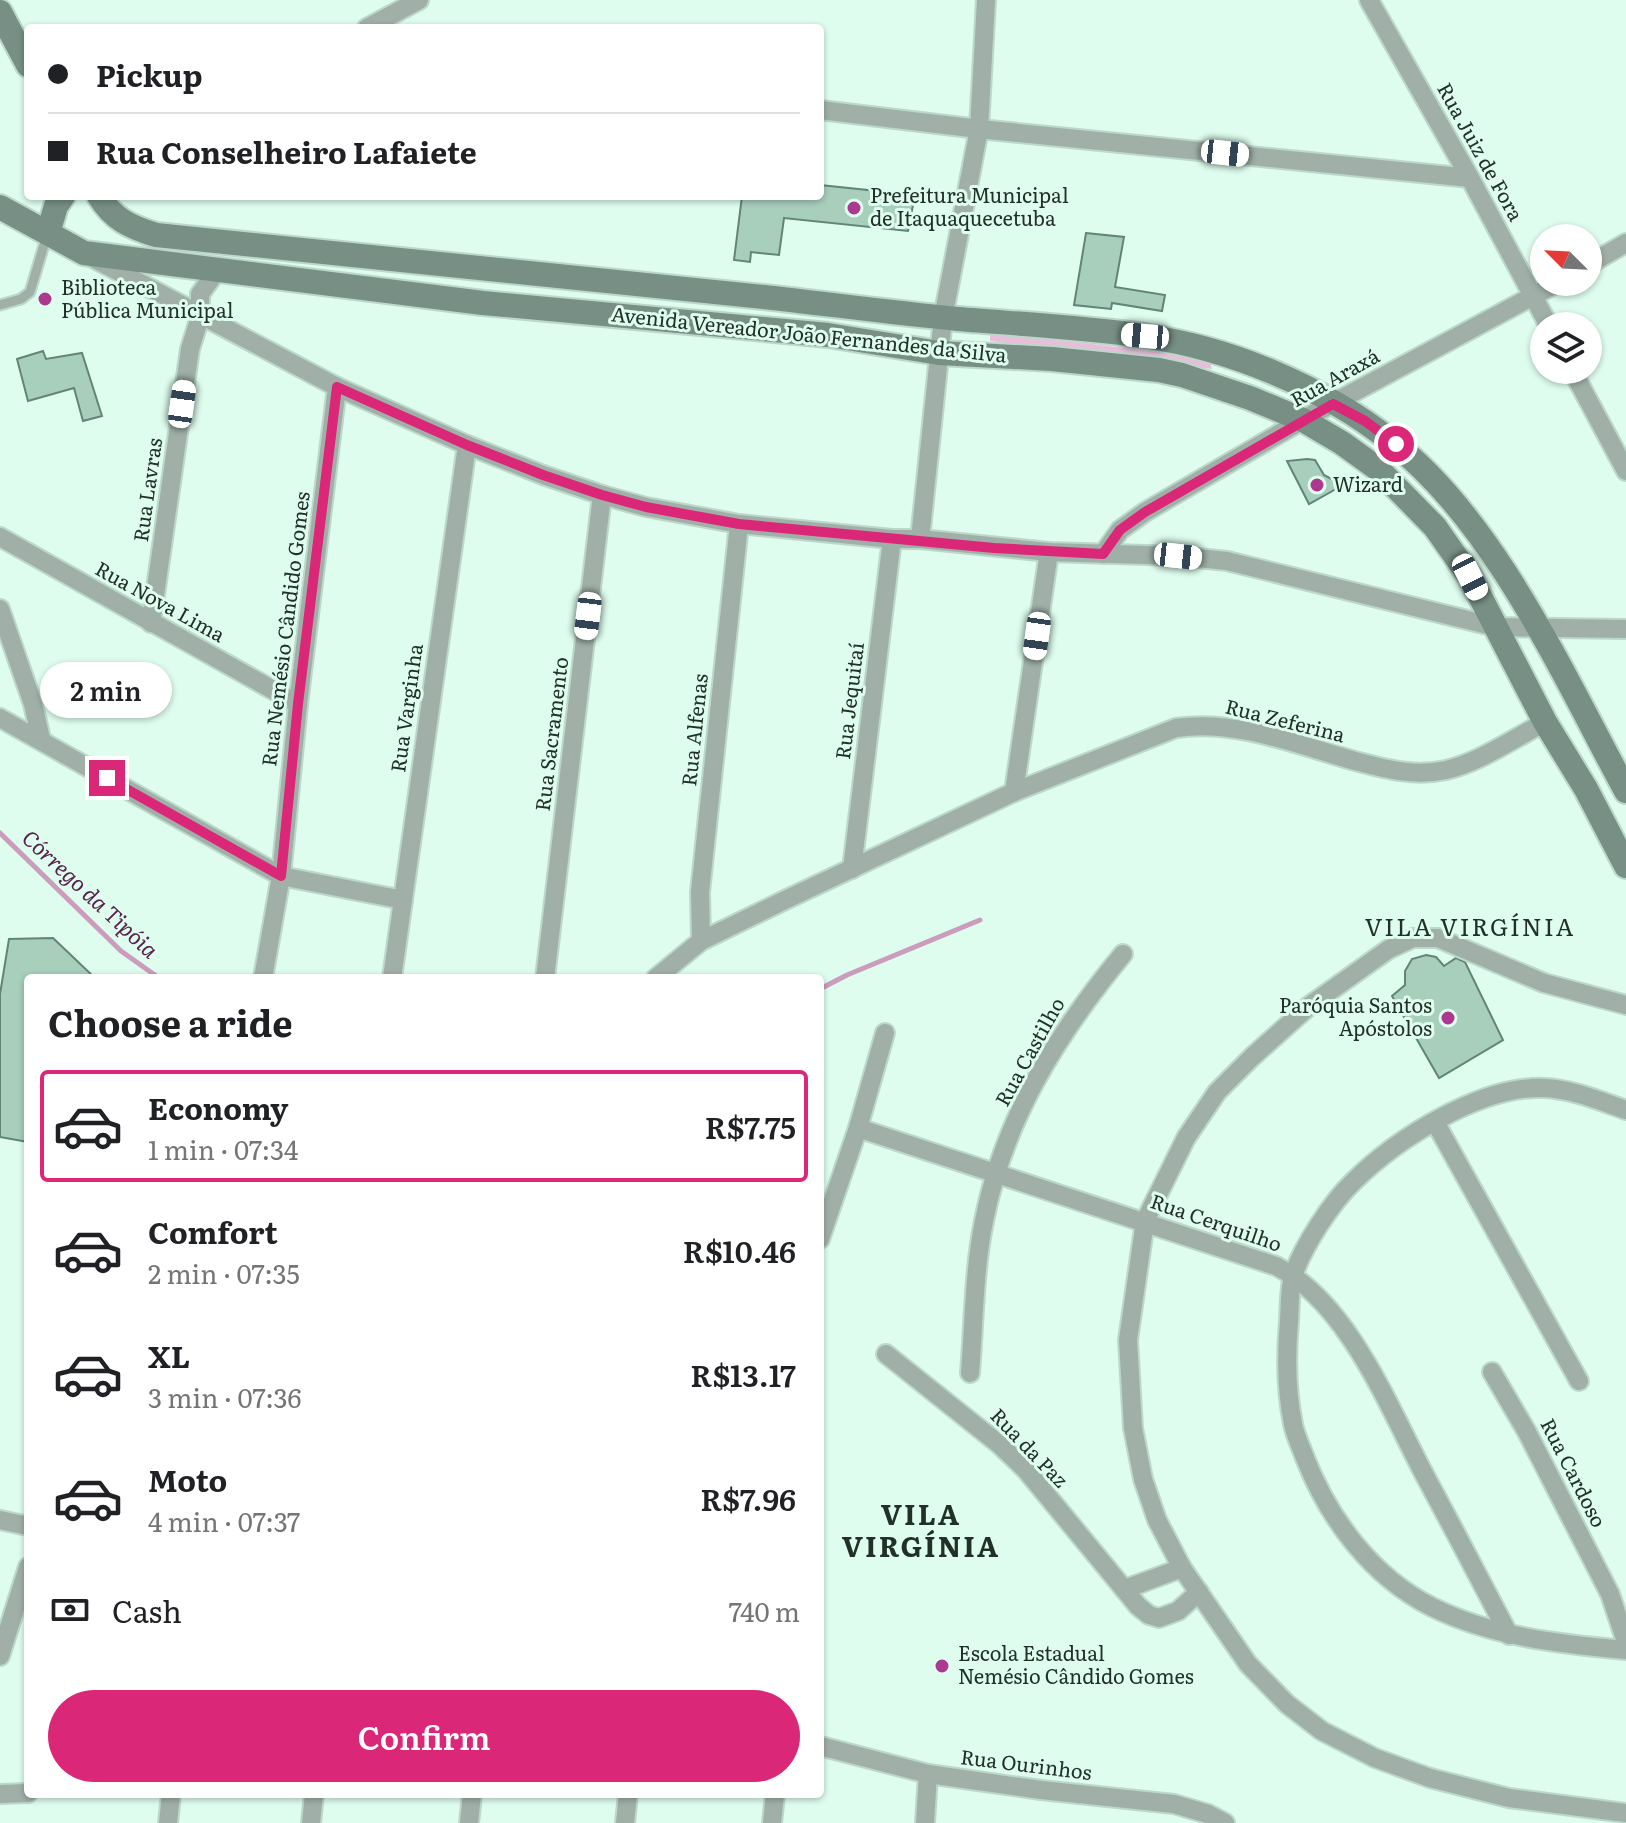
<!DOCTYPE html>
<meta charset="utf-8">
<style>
:root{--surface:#fff;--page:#f6f6f6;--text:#202124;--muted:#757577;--line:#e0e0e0;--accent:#db2777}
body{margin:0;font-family:Literata,serif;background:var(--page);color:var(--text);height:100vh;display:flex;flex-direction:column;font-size:30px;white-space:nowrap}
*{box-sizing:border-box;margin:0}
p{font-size:26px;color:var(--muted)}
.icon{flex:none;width:44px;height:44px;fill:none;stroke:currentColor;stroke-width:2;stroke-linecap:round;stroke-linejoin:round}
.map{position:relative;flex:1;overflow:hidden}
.sheet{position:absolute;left:24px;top:974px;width:800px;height:824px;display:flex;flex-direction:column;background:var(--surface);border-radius:8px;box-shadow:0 2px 6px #0004}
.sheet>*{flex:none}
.banner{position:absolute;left:24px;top:24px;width:800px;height:176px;border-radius:8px;box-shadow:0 2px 6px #0004;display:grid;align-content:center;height:176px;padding:0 24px;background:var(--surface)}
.needle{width:52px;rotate:294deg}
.tools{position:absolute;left:1530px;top:224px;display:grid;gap:16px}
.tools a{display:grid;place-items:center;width:72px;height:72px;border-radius:50%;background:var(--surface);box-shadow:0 2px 6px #0004;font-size:40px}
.end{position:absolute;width:36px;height:36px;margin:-18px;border:10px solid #db2777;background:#fff;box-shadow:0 0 0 4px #fff}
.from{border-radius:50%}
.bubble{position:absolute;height:56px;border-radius:28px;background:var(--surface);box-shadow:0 2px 6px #0004;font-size:26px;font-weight:600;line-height:56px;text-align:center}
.car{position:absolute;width:24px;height:48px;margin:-24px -12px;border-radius:10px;box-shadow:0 0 6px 2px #0007;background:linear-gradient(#fff 24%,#345 0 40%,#fff 0 76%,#345 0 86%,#fff 0)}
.banner b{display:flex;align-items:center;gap:28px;height:76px;font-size:30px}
.banner b+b{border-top:2px solid var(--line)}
.banner i{width:20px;height:20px;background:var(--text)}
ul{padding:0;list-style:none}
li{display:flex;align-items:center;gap:24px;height:112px;margin:0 16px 12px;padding:0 8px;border:4px solid transparent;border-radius:8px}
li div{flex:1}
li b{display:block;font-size:30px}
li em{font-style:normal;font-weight:600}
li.on{border-color:var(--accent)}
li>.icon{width:72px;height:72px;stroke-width:1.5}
h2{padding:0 24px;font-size:36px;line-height:96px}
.pay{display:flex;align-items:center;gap:20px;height:88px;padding:0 24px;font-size:30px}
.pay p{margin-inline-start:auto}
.action{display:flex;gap:16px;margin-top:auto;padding:16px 24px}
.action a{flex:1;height:92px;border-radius:48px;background:var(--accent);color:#fff;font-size:32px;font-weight:600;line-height:92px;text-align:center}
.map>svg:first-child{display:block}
.green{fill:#e8beda}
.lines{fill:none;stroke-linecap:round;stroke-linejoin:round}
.stream{stroke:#cb9cbc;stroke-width:5}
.building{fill:#a8cebc;stroke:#628575;stroke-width:2}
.lane-casing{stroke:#bcd8cb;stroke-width:13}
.street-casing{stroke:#bcd8cb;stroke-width:22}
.secondary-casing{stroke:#bcd8cb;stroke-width:28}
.lane{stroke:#a0b0a8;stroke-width:9}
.street{stroke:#a0b0a8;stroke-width:18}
.secondary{stroke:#778f84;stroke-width:24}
.route{stroke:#db2777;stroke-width:10}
.poi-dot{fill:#ad3890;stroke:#defdee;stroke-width:3}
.labels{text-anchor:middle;stroke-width:6;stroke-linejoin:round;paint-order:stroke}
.street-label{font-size:20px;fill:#213029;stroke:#defdee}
.poi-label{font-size:20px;fill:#213029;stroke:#defdee;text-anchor:start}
.water-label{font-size:22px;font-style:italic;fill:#571f49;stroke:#defdee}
.quarter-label{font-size:24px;letter-spacing:2px;fill:#213029;stroke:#defdee}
.district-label{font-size:28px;font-weight:bold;letter-spacing:2px;fill:#213029;stroke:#defdee}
</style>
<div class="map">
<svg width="1626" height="1823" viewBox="0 0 1626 1823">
<rect width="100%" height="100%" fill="#defdee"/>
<path class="green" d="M 990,332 L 1209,358 L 1212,369 L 990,341 Z"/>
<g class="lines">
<g class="stream">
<path d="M 0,833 L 121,951 L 159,978"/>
<path d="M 820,989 L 847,975 L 980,920"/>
</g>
</g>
<g class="building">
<path d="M 820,185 L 915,195 L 908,231 L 784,218 L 779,255 L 751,252 L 750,262 L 734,260 L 742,196 L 820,196 Z"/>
<path d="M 1086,233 L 1124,237 L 1115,287 L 1165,295 L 1162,311 L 1112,303 L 1111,309 L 1074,305 Z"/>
<path d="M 43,351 L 46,359 L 82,353 L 102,416 L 83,421 L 74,388 L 28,401 L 17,359 Z"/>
<path d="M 1307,459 L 1315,460 L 1324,475 L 1335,481 L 1336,489 L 1309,504 L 1287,461 Z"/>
<path d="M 53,938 L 95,978 L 28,978 L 28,1142 L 0,1137 L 0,994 L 9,939 Z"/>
<path d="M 1426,955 L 1436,957 L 1444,966 L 1456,958 L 1465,962 L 1503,1040 L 1439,1078 L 1392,996 L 1405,985 L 1405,971 L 1412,959 Z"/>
</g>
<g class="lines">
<defs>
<path id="lane" d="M 0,305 L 21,299 L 30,292 L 47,235"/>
<g id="street">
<path d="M 1369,0 L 1470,178 L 1549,326"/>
<path d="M 367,28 L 419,0"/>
<path d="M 820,110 L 979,129 L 1470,178"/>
<path d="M 91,257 L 337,387 L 467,445 L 543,475 L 602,495 L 646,507 L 739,524 L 892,539 L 920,539 L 1049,552 L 1178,556 L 1227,561 L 1496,627 L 1626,629"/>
<path d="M 1588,265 L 1626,243"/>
<path d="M 1572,370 L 1626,471"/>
<path d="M 0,537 L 298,704"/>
<path d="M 920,539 L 943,318 L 979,129 L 986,0"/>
<path d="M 1103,554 L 1120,530 L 1145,512 L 1313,414 L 1559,282"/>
<path d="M 0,609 L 33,704 L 41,739"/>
<path d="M 151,623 L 190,349 L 200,317 L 200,294 L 213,276 L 223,270"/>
<path d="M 0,718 L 281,876 L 403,900"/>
<path d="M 1014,792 L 1049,552"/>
<path d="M 852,869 L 892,539"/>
<path d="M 701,941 L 700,892 L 739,524"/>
<path d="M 263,978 L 281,876 L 298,704 L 337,387"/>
<path d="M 392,978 L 467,445"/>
<path d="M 545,978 L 602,495"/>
<path d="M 656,978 L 701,941 L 785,900 L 1014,792 L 1176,728 C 1236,719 1298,745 1355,761 C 1386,769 1414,777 1446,770 C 1478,763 1515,738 1545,722"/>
<path d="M 1626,1005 L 1544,983 L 1438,938 L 1413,938 L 1389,949 L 1309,1006 L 1252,1057 L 1217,1092 L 1186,1138 L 1145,1221 L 1128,1340 L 1133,1428 L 1143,1479 L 1157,1520 L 1182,1568 L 1248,1664 L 1287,1704 L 1322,1731 L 1375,1758 L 1430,1778 L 1509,1798 L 1626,1813"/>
<path d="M 1626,1110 C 1600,1101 1572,1089 1544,1088 C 1481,1085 1396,1139 1353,1182 C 1331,1203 1304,1245 1294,1273 C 1289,1287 1290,1307 1289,1321 C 1286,1356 1286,1390 1293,1424 C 1295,1435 1301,1447 1305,1458 C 1329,1519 1372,1577 1432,1607 C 1493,1637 1559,1644 1626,1650"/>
<path d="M 1435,1122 L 1579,1381"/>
<path d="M 858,1128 L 1276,1266 C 1347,1302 1387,1403 1423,1472 C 1452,1526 1481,1581 1509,1635"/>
<path d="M 820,1239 L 858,1128 L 885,1033"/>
<path d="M 886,1354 L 1000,1445 L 1026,1470 L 1138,1606 L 1149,1615 L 1159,1618 L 1178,1611 L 1199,1592"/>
<path d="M 1492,1372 L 1527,1432 L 1610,1594 L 1626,1642"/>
<path d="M 970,1373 C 974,1324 974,1269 984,1221 C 1004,1118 1058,1033 1123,954"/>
<path d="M 0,1520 L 28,1526"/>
<path d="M 1125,1589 L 1182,1568"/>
<path d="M 0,1656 L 28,1567"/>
<path d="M 820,1746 L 928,1774 L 1041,1790 L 1174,1804 L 1208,1814 L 1225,1823"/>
<path d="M 0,1794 L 28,1793"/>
<path d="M 168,1823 L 171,1794"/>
<path d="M 311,1823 L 314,1794"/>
<path d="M 469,1823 L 472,1794"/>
<path d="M 625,1823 L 628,1794"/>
<path d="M 772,1823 L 775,1794"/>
<path d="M 925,1823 L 928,1774"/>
</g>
<g id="secondary">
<path d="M 0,12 L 28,65"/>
<path d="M 99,196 C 113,219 130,227 156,235 C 358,256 561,276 764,297 C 828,304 893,313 958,319 C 1019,324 1082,327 1144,336 C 1230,348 1323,387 1391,441 C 1495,521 1564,677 1626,791"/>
<path d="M 0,207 L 84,253 L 483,303 L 828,335 L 939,353 L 1052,359 L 1159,370 L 1182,375 L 1250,398 L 1303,420 L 1342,443 L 1378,469 L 1435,527 L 1470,577 L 1545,722 L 1586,789 L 1626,866"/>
<path d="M 48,233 L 56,206 L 63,196"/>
</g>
</defs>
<use href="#lane" class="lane-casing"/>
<use href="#street" class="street-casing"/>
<use href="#secondary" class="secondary-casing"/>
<use href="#lane" class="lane"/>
<use href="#street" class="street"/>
<use href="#secondary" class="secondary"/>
</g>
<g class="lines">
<path class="route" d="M 107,778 L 281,876 L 298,704 L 337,387 L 467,445 L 543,475 L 602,495 L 646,507 L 739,524 L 994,548 L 1103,554 L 1120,530 L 1145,512 L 1333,404 L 1365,421 L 1396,444"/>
</g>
<g class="poi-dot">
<circle cx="854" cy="208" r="8"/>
<circle cx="45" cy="299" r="8"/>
<circle cx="1317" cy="485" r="8"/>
<circle cx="1448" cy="1018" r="8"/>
<circle cx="942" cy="1666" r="8"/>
</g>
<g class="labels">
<g class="street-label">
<text transform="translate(1480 152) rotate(61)" y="7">Rua Juiz de Fora</text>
<text transform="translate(809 335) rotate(6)" y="7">Avenida Vereador João Fernandes da Silva</text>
<text transform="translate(1335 378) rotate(-29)" y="7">Rua Araxá</text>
<text transform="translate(148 490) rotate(-82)" y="7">Rua Lavras</text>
<text transform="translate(160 602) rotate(29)" y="7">Rua Nova Lima</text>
<text transform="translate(286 629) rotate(-83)" y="7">Rua Nemésio Cândido Gomes</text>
<text transform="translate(850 701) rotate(-83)" y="7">Rua Jequitaí</text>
<text transform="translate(407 708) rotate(-82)" y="7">Rua Varginha</text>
<text transform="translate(1285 721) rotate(14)" y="7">Rua Zeferina</text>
<text transform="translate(695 730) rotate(-84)" y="7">Rua Alfenas</text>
<text transform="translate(552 734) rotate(-83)" y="7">Rua Sacramento</text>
<text transform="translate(1030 1052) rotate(-61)" y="7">Rua Castilho</text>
<text transform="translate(1216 1223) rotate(19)" y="7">Rua Cerquilho</text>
<text transform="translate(1029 1448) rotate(46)" y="7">Rua da Paz</text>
<text transform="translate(1573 1473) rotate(63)" y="7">Rua Cardoso</text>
<text transform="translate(1026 1765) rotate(7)" y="7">Rua Ourinhos</text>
</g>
<g class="poi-label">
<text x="870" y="203">Prefeitura Municipal<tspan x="870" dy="23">de Itaquaquecetuba</tspan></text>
<text x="61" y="295">Biblioteca<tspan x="61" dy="23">Pública Municipal</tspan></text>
<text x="1333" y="492">Wizard</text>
<text x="1432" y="1013" text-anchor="end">Paróquia Santos<tspan x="1432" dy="23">Apóstolos</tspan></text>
<text x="958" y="1661">Escola Estadual<tspan x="958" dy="23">Nemésio Cândido Gomes</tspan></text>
</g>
<g class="water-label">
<text transform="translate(90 894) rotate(43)" y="8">Córrego da Tipóia</text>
</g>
<g class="quarter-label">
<text x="1470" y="936">VILA VIRGÍNIA</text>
</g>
<g class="district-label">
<text x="921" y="1525">VILA<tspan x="921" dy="32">VIRGÍNIA</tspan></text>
</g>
</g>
</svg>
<div class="tools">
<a><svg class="needle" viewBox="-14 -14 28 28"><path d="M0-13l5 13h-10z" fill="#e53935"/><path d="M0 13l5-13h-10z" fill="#757577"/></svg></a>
<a><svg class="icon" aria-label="layers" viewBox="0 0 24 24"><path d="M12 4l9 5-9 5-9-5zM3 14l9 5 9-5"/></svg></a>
</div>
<i class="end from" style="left:1396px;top:444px"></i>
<i class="end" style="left:107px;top:778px"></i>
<div class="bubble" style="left:40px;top:662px;width:132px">2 min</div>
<i class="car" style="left:1225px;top:153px;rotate:96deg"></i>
<i class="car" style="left:1145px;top:336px;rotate:275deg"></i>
<i class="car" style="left:182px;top:404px;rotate:8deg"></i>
<i class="car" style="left:1178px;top:556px;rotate:96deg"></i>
<i class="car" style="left:1470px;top:577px;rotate:153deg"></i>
<i class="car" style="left:588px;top:616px;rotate:187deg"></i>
<i class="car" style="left:1037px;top:636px;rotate:188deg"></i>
<div class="banner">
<b><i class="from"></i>Pickup</b>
<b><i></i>Rua Conselheiro Lafaiete</b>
</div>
<section class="sheet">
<h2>Choose a ride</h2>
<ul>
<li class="on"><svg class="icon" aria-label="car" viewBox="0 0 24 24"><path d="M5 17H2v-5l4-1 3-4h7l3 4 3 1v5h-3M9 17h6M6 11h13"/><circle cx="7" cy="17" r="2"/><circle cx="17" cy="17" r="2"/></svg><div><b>Economy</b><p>1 min · 07:34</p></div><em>R$7.75</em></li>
<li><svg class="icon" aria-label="car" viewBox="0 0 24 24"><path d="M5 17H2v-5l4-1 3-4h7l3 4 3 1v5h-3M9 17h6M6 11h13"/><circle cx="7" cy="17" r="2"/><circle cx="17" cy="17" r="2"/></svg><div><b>Comfort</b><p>2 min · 07:35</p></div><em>R$10.46</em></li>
<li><svg class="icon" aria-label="car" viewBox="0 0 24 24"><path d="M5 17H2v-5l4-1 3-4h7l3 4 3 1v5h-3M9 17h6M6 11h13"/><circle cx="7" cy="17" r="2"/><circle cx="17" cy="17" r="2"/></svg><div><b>XL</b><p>3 min · 07:36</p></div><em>R$13.17</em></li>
<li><svg class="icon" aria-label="car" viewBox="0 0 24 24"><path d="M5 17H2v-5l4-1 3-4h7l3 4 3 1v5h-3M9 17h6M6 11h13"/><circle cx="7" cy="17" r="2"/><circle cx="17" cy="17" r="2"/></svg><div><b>Moto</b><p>4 min · 07:37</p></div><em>R$7.96</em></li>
</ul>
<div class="pay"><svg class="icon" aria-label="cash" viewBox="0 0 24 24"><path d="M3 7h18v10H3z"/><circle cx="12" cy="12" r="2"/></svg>Cash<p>740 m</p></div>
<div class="action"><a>Confirm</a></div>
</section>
</div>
